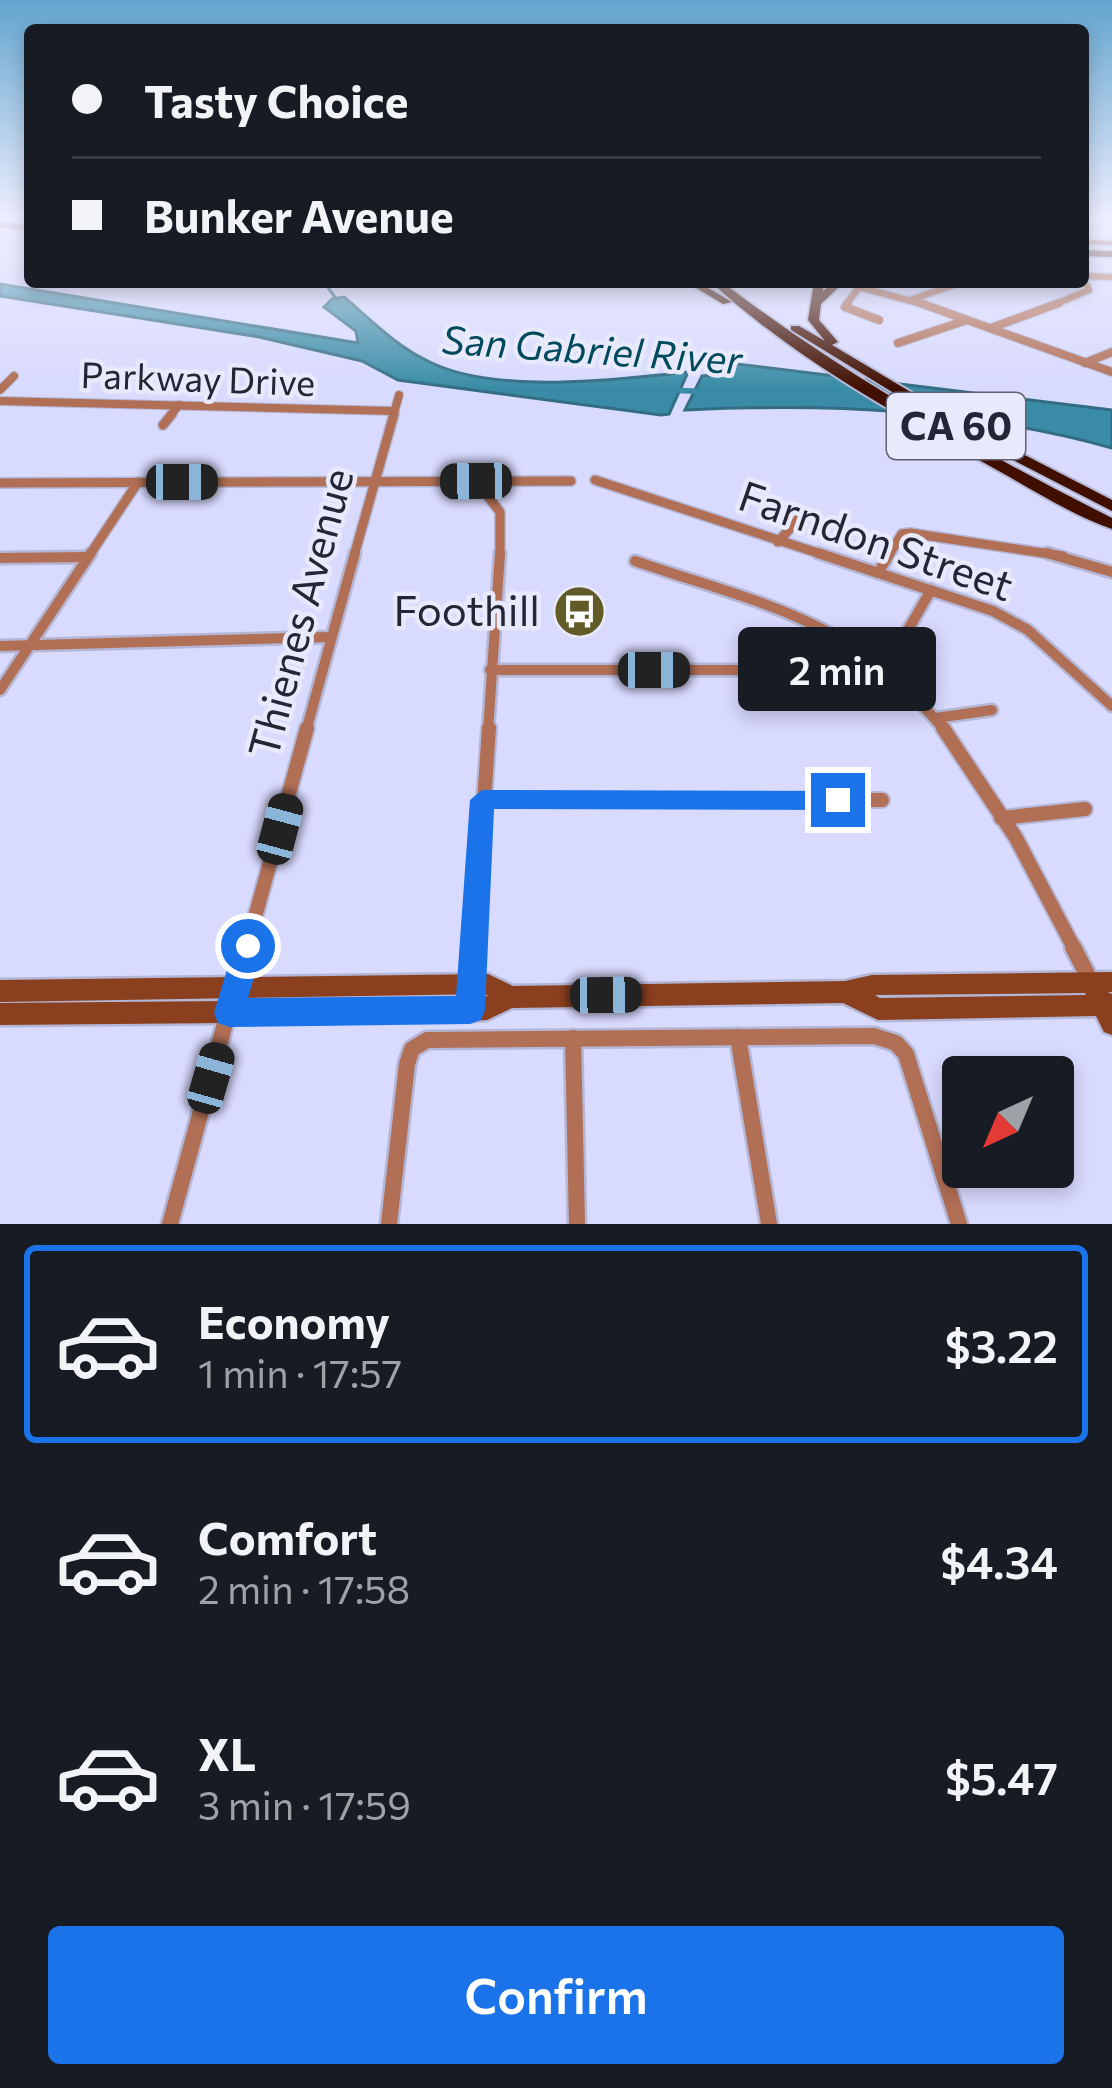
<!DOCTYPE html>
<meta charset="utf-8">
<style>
:root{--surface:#171b24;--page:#242831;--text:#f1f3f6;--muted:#9ea1a6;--line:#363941;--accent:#1a73e8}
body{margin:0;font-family:Commissioner,sans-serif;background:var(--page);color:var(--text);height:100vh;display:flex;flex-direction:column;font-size:45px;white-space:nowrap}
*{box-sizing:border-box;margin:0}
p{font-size:39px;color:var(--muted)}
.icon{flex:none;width:66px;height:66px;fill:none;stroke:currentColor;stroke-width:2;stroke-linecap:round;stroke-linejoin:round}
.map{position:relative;height:1224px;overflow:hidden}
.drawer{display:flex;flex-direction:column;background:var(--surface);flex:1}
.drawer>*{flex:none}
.top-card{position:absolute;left:24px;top:24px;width:1065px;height:264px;border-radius:12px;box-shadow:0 6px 18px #0003;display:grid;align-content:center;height:264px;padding:0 48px;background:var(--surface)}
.needle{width:78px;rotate:224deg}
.fabs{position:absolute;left:942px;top:1056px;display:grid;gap:24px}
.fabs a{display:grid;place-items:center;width:132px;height:132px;border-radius:12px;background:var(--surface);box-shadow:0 6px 18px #0003;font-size:60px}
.end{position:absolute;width:54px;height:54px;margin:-27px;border:15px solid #1a73e8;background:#fff;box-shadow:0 0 0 6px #fff}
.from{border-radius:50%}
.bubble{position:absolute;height:84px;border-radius:12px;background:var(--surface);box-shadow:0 6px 18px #0003;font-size:39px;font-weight:600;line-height:84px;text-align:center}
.car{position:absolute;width:36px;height:72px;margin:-36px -18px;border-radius:15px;box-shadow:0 0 9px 3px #0007;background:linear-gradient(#222 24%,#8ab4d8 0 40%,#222 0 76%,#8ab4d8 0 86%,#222 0)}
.top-card b{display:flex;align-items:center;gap:42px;height:114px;font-size:45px}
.top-card b+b{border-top:3px solid var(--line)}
.top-card i{width:30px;height:30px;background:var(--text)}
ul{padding:21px 0 0;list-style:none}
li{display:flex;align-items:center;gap:36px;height:198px;margin:0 24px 18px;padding:0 24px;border:6px solid transparent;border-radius:12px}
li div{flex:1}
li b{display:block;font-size:45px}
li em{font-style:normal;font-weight:600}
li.on{border-color:var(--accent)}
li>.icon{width:108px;height:108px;stroke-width:1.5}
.button{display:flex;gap:24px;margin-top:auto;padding:24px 48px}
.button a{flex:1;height:138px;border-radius:12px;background:var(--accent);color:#fff;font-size:48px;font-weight:600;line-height:138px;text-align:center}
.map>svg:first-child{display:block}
.water{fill:#3a8ca6;stroke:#336d84;stroke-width:3}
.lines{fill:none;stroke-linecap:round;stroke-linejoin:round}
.stream{stroke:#336d84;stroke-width:3}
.river{fill:#3a8ca6;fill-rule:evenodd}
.street-far5-casing{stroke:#b4b6d6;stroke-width:9}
.street-far4-casing{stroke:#b4b6d6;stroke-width:10}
.street-far3-casing{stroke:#b4b6d6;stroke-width:12}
.street-far2-casing{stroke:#b4b6d6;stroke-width:15}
.street-far1-casing{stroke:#b4b6d6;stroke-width:18}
.street-casing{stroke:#b4b6d6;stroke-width:21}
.secondary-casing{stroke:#b4b6d6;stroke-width:5}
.highway-casing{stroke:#b4b6d6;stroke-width:4}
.street-far5{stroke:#b16f55;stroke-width:6}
.street-far4{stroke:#b16f55;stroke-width:8}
.street-far3{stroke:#b16f55;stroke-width:9}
.street-far2{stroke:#b16f55;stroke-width:10}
.street-far1{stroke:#b16f55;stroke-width:14}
.street{stroke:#b16f55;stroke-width:16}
.secondary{fill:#8a3f1e;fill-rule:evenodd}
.highway{fill:#400f00;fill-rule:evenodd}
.route{fill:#1a73e8}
.labels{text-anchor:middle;stroke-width:9;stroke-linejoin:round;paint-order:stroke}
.far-street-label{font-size:36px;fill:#242535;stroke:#e8e9fb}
.far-water-label{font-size:39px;font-style:italic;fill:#004a5d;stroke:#e8e9fb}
.shield{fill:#e8e9fb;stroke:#5f6070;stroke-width:3}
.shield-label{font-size:39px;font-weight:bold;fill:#242535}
.street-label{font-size:42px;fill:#242535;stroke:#e8e9fb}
.poi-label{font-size:42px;fill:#242535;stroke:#e8e9fb;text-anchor:end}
</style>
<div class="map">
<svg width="1112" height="1224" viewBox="0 0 1112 1224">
<rect width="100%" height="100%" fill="#d8dafe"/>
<g class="water">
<path d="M 0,284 L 358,343 L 356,331 L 324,307 L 332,299 L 344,297 C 372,321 398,348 432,363 C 497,394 617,380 688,372 L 669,414 L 661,415 L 398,380 L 362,361 L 259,337 L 0,296 Z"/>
<path d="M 737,364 L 1112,410 L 1112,448 C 972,409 829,403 685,410 L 702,376 L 726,374 Z"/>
</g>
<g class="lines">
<path class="stream" d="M 324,282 L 337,300"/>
<path class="river" d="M 657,387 L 715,389 L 721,392 L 715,395 L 653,392 L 651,390 Z"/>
<defs>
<g id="street-far5">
<path d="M 1083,276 L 1112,277"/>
<path d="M 910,300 L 963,282"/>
<path d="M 845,306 L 859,287 L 929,306"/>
<path d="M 1051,306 L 1089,290 L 1083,279"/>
</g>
<g id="street-far4">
<path d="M 848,303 L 845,307 L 879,320"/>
<path d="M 920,303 L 1112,372"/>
<path d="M 991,328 L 1059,303"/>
<path d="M 898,343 L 967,320"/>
<path d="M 1085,363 L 1112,352"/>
<path d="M 0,390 L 14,376"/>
<path d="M 0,401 L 394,411"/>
<path d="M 169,417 L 179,405"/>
<path d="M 393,417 L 399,395"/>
</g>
<g id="street-far3">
<path d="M 163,425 L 172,414"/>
<path d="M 595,480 L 827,556"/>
<path d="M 476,481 L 500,512 L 500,556"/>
<path d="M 0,483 L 571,481"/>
<path d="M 778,542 L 800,517"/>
<path d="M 89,556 L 138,482"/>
<path d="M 354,556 L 394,414"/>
<path d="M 888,556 L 902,534 L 910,533 L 1063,556"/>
</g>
<g id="street-far2">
<path d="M 818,553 L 993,611 L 1028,630 L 1112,706"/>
<path d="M 1047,553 L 1112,572"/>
<path d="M 0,558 L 88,557"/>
<path d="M 635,561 C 766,606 853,618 945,731"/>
<path d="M 878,573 L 890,553"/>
<path d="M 0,646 L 330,637"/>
<path d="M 873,656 L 905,635 L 931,590"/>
<path d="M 490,670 L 778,670"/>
<path d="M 0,690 L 91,553"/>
<path d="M 936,718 L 992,710"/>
<path d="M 306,731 L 355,553"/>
<path d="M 488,731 L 500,553"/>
</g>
<g id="street-far1">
<path d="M 943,728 L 1016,838 L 1075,950"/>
<path d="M 483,800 L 882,800"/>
<path d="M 1001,818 L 1085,809"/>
<path d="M 246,950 L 307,728"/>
<path d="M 474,950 L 489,728"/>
</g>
<g id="street">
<path d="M 1073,947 L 1090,980"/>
<path d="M 470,1010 L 474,947"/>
<path d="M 738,1037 L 769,1224"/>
<path d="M 573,1038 L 577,1224"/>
<path d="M 170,1224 L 246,947"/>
<path d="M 389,1224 L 407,1064 L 412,1049 L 427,1040 L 874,1036 L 896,1043 L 906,1054 L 959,1224"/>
</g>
<g id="secondary">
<path d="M 1083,240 L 1112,241 L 1112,245 L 1083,244 Z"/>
<path d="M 1112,972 L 1112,992 L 1108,992 L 1112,994 L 1112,1035 L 1104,1032 L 1096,1016 L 878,1020 L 843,1003 L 512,1008 L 487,1020 L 470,1021 L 0,1025 L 0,1003 L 470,999 L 488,996 L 485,994 L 0,1002 L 0,980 L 488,974 L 513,986 L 845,981 L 872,975 ZM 1085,993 L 1086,995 L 880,998 L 875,995 Z"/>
</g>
<g id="highway">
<path d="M 0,221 L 30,225 L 30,231 L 0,227 Z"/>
<path d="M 1083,250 L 1112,251 L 1112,257 L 1083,256 Z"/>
<path d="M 686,282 L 698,282 L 732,302 L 723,304 Z"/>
<path d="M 711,282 L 722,282 C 844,375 975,449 1112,518 L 1112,529 C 1072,515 1033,490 997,470 C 900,417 792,357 711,282 Z"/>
<path d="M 755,282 L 796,282 C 787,287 764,287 755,282 Z"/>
<path d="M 814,282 L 824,282 L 823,291 L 833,282 L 844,282 L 821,304 L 819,320 L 838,342 L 832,345 L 961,422 L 1112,500 L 1112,511 L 951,428 L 791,330 L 791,326 L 799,326 L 825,341 L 808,320 Z"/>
</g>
</defs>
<use href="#street-far5" class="street-far5-casing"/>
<use href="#street-far4" class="street-far4-casing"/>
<use href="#street-far3" class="street-far3-casing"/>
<use href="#street-far2" class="street-far2-casing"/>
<use href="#street-far1" class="street-far1-casing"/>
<use href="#street" class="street-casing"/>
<use href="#secondary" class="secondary-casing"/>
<use href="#highway" class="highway-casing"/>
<use href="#street-far5" class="street-far5"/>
<use href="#street-far4" class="street-far4"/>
<use href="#street-far3" class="street-far3"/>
<use href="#street-far2" class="street-far2"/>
<use href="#street-far1" class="street-far1"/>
<use href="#street" class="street"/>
<use href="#secondary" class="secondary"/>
<use href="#highway" class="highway"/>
</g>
<linearGradient id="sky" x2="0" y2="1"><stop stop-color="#62a4ce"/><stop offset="0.56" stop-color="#edeeff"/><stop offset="1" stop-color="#edeeff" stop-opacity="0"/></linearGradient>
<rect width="1112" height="388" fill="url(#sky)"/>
<path class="route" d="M 482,790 L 838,791 L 850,800 L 838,810 L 494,809 L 485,1010 L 481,1020 L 470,1024 L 229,1027 L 218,1023 L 214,1013 L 234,946 L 238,937 L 248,933 L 258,937 L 263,946 L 248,998 L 456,996 L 470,800 Z"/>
<defs>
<symbol id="bus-disc" viewBox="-11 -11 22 22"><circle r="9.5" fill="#625b28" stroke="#e8e9fb"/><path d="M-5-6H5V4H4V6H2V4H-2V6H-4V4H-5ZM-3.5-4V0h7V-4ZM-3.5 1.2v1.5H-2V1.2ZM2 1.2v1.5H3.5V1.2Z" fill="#fff"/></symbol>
</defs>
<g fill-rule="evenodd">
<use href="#bus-disc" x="550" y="582" width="59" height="59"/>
</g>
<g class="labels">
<g class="far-street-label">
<text transform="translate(198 379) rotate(2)" y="13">Parkway Drive</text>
</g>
<g class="far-water-label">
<text transform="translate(592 350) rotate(4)" y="14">San Gabriel River</text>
</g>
<rect class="shield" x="887" y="393" width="138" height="66" rx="9"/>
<g class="shield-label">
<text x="956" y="440">CA 60</text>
</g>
<g class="street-label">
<text transform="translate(876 541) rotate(19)" y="15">Farndon Street</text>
<text transform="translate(301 613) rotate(-75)" y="15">Thienes Avenue</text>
</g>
<g class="poi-label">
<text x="540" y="626">Foothill</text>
</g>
</g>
</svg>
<div class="fabs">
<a><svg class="needle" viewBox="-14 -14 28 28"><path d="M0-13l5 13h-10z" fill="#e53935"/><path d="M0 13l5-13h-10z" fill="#9ea1a6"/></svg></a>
</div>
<i class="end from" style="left:248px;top:946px"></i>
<i class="end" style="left:838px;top:800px"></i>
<div class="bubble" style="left:738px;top:627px;width:198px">2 min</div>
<i class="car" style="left:476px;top:481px;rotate:269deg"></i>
<i class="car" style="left:182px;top:482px;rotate:90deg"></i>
<i class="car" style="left:654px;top:670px;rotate:90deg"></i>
<i class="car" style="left:280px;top:829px;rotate:15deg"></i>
<i class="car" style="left:606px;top:995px;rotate:89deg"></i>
<i class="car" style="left:211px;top:1078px;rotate:16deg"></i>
<div class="top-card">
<b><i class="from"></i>Tasty Choice</b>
<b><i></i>Bunker Avenue</b>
</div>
</div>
<section class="drawer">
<ul>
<li class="on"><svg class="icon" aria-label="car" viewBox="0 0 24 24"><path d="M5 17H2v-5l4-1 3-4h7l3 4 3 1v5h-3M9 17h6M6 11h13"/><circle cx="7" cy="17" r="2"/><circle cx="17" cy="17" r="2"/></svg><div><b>Economy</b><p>1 min · 17:57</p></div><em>$3.22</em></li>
<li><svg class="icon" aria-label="car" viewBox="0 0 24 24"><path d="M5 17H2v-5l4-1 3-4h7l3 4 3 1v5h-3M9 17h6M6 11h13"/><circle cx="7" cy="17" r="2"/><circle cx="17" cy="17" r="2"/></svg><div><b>Comfort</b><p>2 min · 17:58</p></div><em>$4.34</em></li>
<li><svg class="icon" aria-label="car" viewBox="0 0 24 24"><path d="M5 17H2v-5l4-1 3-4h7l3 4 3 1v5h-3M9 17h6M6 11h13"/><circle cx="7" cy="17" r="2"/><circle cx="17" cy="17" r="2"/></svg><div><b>XL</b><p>3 min · 17:59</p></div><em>$5.47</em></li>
</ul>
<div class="button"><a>Confirm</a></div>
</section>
